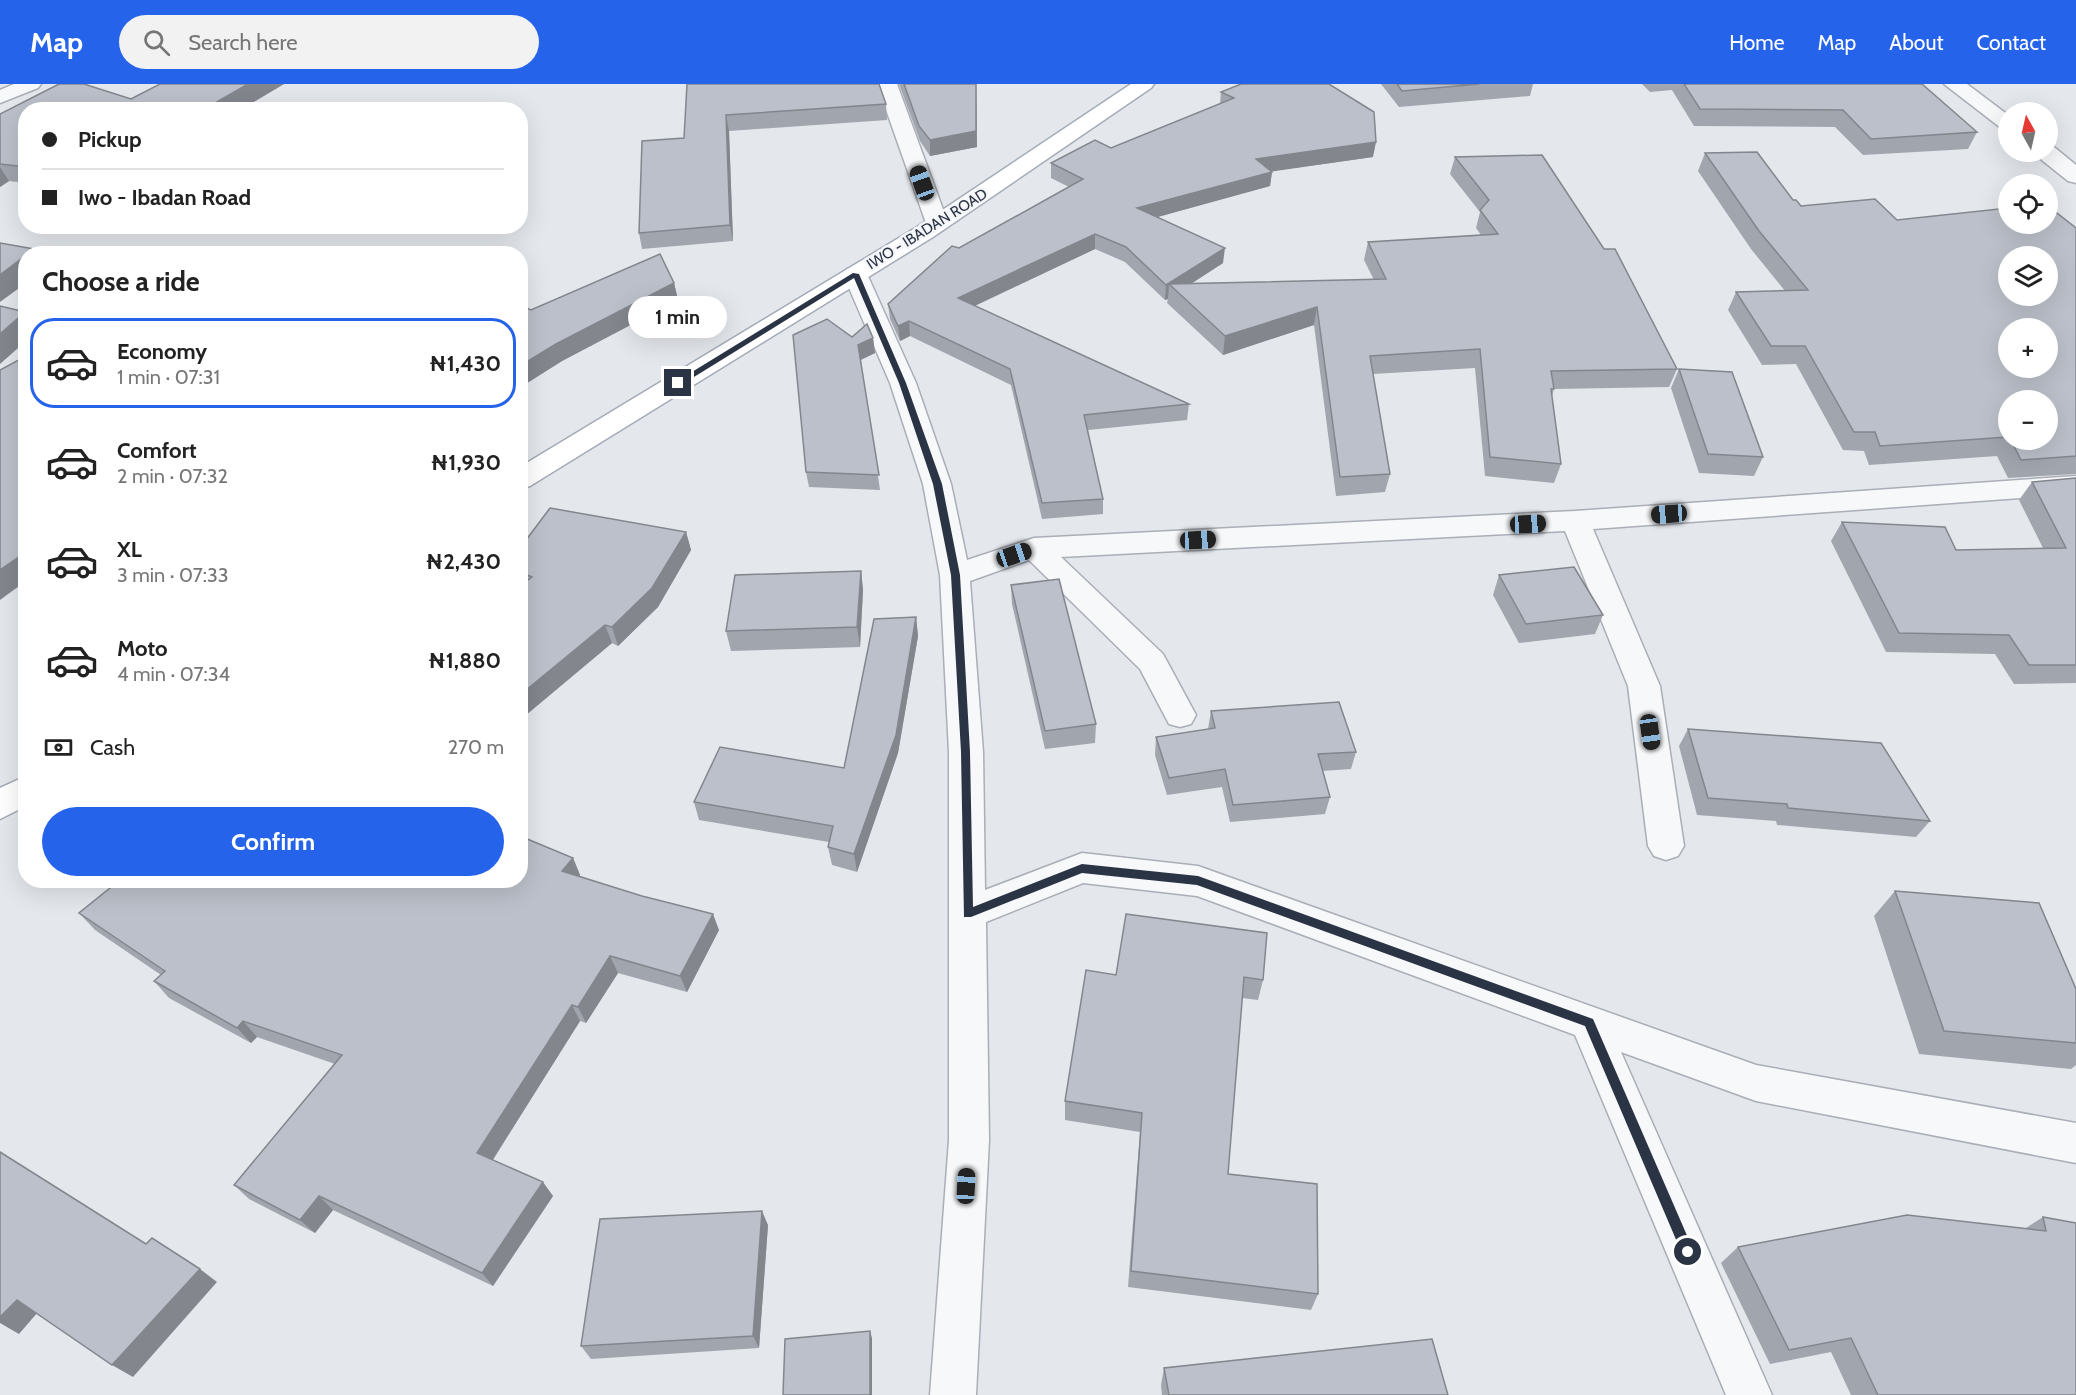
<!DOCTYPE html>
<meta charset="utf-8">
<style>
:root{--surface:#fff;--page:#f2f2f2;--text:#222;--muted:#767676;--line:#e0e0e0;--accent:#2563eb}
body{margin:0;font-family:Cabin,sans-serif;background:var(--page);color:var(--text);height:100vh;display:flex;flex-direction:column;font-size:22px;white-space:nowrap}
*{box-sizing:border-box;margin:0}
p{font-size:20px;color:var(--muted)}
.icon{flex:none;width:33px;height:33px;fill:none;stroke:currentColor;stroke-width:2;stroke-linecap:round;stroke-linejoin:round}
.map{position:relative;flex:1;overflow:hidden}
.details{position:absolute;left:18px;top:162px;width:510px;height:642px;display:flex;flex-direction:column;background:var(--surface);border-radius:24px;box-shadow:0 6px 24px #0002}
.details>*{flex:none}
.banner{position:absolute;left:18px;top:18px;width:510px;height:132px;border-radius:24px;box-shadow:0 6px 24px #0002;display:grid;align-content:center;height:132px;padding:0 24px;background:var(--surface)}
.needle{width:39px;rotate:352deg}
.controls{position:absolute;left:1998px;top:18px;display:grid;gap:12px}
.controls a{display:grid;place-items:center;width:60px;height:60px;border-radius:50%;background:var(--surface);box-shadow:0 6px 24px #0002;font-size:30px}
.end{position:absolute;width:27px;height:27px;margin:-14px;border:8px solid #2b3445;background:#fff;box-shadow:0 0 0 3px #fff}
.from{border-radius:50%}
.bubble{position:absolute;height:42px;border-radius:21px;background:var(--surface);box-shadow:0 6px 24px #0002;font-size:20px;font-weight:700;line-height:42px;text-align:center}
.car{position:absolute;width:18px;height:36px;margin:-18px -9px;border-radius:8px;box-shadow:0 0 4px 2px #0007;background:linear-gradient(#222 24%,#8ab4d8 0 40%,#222 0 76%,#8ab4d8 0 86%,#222 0)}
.banner b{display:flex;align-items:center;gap:21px;height:57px;font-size:22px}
.banner b+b{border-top:2px solid var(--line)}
.banner i{width:15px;height:15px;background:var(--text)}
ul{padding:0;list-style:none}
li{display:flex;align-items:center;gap:18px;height:90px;margin:0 12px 9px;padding:0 12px;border:3px solid transparent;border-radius:24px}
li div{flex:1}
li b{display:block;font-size:22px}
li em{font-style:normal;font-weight:700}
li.current{border-color:var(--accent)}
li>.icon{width:54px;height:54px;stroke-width:1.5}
h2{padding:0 24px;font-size:27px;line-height:72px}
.pay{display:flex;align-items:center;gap:15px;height:66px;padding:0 24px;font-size:22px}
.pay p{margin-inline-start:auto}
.primary-button{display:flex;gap:12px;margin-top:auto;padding:12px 24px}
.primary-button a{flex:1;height:69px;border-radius:36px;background:var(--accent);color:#fff;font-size:24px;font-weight:700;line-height:69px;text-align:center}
header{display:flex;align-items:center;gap:36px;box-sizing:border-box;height:84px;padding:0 30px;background:var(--accent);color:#fff}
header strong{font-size:28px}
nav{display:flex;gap:33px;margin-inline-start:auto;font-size:21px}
.search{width:420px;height:54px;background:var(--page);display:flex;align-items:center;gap:15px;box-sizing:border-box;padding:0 21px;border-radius:33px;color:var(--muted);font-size:22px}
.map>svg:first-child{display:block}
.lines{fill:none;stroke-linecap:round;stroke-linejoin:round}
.minor-casing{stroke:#a9aeb7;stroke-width:3}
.major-casing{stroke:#a3abb8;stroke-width:3}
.minor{fill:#f7f8fa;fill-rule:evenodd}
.major{fill:#fff;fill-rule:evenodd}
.wall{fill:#a1a5ae;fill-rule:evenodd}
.shaded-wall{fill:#83868d}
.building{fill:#bbc0ca;stroke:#83868d;stroke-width:1.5;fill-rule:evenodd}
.route{fill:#2b3445}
.labels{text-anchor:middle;stroke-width:5;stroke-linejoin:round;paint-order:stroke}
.far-street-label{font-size:15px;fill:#2b3445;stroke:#f4f6f9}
</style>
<header>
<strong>Map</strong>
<div class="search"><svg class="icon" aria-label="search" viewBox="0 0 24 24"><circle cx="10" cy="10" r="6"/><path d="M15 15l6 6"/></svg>Search here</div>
<nav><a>Home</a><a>Map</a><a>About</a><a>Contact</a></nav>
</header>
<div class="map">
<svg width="2076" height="1311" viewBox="0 0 2076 1311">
<rect width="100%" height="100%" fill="#e4e7ec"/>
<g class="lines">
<defs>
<g id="minor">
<path d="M 14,0 L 41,0 L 38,4 L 0,19 L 0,6 Z"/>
<path d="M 877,0 L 897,0 L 948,139 L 945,144 L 937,146 L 929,144 L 926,139 Z"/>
<path d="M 1944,0 L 1967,0 L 2008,31 L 2008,46 L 2001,44 Z"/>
<path d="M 2048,62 L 2054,63 L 2076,81 L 2076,99 L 2068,97 L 2038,73 L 2036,68 L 2048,68 Z"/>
<path d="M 855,183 L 863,185 L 867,190 L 916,299 L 951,400 L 967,476 L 1034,454 L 1575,427 L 2076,392 L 2076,410 L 1593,445 L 1660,602 L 1684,762 L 1678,772 L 1666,776 L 1654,772 L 1648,762 L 1628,602 L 1565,447 L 1061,473 L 1163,570 L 1196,631 L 1191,640 L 1180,643 L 1169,640 L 1140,585 L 1029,476 L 970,497 L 983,668 L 985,806 L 1082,769 L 1198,782 L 1756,981 L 2076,1039 L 2076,1079 L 1756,1017 L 1621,968 L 1772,1311 L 1726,1311 L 1575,951 L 1197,812 L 1083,799 L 986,838 L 989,1056 L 976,1311 L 930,1311 L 949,1056 L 949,668 L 940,491 L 923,400 L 890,299 L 843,190 L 847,185 Z"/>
</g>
<g id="major">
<path d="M 1131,0 L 1154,0 L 1151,4 L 933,153 L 530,402 L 520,405 L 520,383 L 917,143 Z"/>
<path d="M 26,692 L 26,722 L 0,735 L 0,704 Z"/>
</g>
</defs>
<use href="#minor" class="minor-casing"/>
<use href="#major" class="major-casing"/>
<use href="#minor" class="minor"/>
<use href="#major" class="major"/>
</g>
<g class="wall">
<path d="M 59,0 L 84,0 L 131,15 L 160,0 L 284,0 L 240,26 L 26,26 L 26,99 L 9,97 L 0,103 L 0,30 Z"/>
<path d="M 687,0 L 886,20 L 887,36 L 729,47 L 733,157 L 642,165 L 639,149 L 684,54 Z"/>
<path d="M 899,0 L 976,0 L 977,63 L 930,72 L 920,57 Z"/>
<path d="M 1381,0 L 1533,0 L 1530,12 L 1399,23 Z"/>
<path d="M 1642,0 L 1922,0 L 1977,48 L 1968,65 L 1863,71 L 1835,43 L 1694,42 L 1672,6 L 1650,8 Z"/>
<path d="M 1221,8 L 1373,73 L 1272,87 L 1270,102 L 1157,133 L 1223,179 L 1191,200 L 1374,196 L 1364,176 L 1368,158 L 1481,151 L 1476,144 L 1480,128 L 1450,90 L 1455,73 L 1677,285 L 1669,303 L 1554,305 L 1552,312 L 1561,380 L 1554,399 L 1485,392 L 1475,284 L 1373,290 L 1390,390 L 1385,408 L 1336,412 L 1314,241 L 1223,271 L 1167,219 L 1168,215 L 1165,216 L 1125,178 L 1095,165 L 975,222 L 1189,320 L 1187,336 L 1088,346 L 1103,415 L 1103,430 L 1042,435 L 1011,301 L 910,252 L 900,257 L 890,235 L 888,220 L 959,164 L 1069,103 L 1051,94 L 1051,79 L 1111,64 L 1220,20 Z"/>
<path d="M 1705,69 L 1793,116 L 1801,122 L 1897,136 L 2076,144 L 2076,390 L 2008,394 L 1997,372 L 1869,381 L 1864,367 L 1843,366 L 1796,280 L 1762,281 L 1728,226 L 1736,208 L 1785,207 L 1751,165 L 1698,87 ZM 2008,316 L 2048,356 L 2008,356 Z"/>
<path d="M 674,199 L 678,216 L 562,277 L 524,301 L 520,299 L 520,221 L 531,226 Z"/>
<path d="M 852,253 L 873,254 L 875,269 L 861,276 L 880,406 L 809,403 L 806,388 Z"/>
<path d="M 1679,285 L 1763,373 L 1754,392 L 1699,389 L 1671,304 Z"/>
<path d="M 2076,394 L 2076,599 L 2014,600 L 1995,570 L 1886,568 L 1831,457 L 1842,438 L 1956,466 L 2043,464 L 2019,416 L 2032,398 Z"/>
<path d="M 686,448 L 691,466 L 658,523 L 618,562 L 612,559 L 520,636 L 520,464 Z"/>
<path d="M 861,487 L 863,506 L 860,563 L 731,567 L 726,547 Z"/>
<path d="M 1499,491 L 1603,531 L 1595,550 L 1519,559 L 1493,511 Z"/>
<path d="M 1011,501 L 1096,640 L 1095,659 L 1045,665 L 1012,520 Z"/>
<path d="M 916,533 L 918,552 L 898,669 L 857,788 L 832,781 L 828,763 L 829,758 L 699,736 L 694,718 L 844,684 Z"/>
<path d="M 1211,627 L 1356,668 L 1351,685 L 1322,687 L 1330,713 L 1325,730 L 1230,738 L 1222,703 L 1167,711 L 1155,671 L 1156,653 L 1208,645 Z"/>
<path d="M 1688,645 L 1930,737 L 1916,753 L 1777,741 L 1776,737 L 1697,731 L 1679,662 Z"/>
<path d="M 573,774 L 580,791 L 579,792 L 719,846 L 687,908 L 618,889 L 586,939 L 580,937 L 493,1076 L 553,1112 L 493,1202 L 333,1126 L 315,1149 L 249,1115 L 234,1101 L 335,980 L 257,953 L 251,959 L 169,914 L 154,897 L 161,891 L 95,846 L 79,829 L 520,796 Z"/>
<path d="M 1895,807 L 2076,905 L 2076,981 L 2071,985 L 1919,970 L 1874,832 Z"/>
<path d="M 1126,830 L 1263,896 L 1258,916 L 1242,914 L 1228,1090 L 1318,1210 L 1311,1226 L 1128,1203 L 1140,1048 L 1065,1036 L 1065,1017 L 1116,891 Z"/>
<path d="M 2043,1133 L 2076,1139 L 2076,1311 L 1851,1311 L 1831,1268 L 1770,1280 L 1721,1179 L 1738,1163 L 2026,1144 Z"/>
<path d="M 768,1141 L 759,1264 L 591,1275 L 581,1262 Z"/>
<path d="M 1164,1284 L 1448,1311 L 1162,1311 L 1161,1301 Z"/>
</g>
<g class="shaded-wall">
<path d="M 248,0 L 284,0 L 240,26 L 203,26 Z"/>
<path d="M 976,0 L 977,63 L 930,72 L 930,56 Z"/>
<path d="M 726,31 L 729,47 L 733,157 L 730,141 Z"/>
<path d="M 1376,58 L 1373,73 L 1254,90 L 1256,75 Z"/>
<path d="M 0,83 L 9,97 L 0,103 Z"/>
<path d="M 1272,88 L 1270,102 L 1136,139 L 1137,124 Z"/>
<path d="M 1095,150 L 1095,165 L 959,229 L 958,214 Z"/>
<path d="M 1225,164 L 1223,179 L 1178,208 L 1169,200 L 1168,215 L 1165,216 L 1166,201 Z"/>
<path d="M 34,165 L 37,170 L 28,170 Z"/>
<path d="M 26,171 L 26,199 L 0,218 L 0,191 Z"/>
<path d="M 674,199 L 678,216 L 562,277 L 524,301 L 520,289 L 520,282 L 556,260 Z"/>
<path d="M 1317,223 L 1314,241 L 1223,271 L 1225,252 Z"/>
<path d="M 25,228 L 26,257 L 0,280 L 0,250 Z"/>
<path d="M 909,237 L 910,252 L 900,257 L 898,242 Z"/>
<path d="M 873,254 L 875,269 L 860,276 L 858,261 Z"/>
<path d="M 686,448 L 691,466 L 658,523 L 618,562 L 612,543 Z"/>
<path d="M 26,468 L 26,497 L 0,516 L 0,486 Z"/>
<path d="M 861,487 L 863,506 L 860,563 L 857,543 Z"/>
<path d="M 916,533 L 918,552 L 898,669 L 857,788 L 854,770 Z"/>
<path d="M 605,541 L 612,559 L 520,636 L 520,611 Z"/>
<path d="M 573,774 L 580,791 L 570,804 L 562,787 Z"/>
<path d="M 713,830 L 719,846 L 687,908 L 680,892 Z"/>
<path d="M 610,872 L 618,889 L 586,939 L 578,923 Z"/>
<path d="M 572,921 L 580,937 L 488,1083 L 477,1069 Z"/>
<path d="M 243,937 L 257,953 L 251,959 L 237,944 Z"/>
<path d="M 543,1098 L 553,1112 L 493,1202 L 482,1189 Z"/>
<path d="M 319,1112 L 333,1126 L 315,1149 L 300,1136 Z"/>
<path d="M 762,1127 L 768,1141 L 759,1264 L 753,1252 Z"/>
<path d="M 200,1185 L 217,1198 L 133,1293 L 112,1281 Z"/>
<path d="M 17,1216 L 38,1228 L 19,1250 L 0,1239 L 0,1233 Z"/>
<path d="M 870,1247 L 872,1254 L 872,1311 L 870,1311 Z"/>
</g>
<g class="building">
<path d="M 59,0 L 84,0 L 131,15 L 160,0 L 248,0 L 203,26 L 26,26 L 26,83 L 0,80 L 0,30 Z"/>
<path d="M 687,0 L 879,0 L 886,20 L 726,31 L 730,141 L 639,149 L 642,57 L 684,54 Z"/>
<path d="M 904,0 L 976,0 L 976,47 L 930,56 L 919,42 Z"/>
<path d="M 1241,0 L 1329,0 L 1374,28 L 1376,58 L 1256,75 L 1272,88 L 1137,124 L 1225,164 L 1166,201 L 1126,163 L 1095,150 L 958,214 L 1189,320 L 1084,331 L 1103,415 L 1042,419 L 1010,285 L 909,237 L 898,242 L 888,220 L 952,162 L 959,164 L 1083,95 L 1051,79 L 1095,56 L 1111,64 L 1234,14 L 1221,8 Z"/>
<path d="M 1397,0 L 1479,0 L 1402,7 Z"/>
<path d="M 1684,0 L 1922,0 L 1977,48 L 1871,55 L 1843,26 L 1700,25 Z"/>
<path d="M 1757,68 L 1793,116 L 1796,116 L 1801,122 L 1875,115 L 1897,136 L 2008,124 L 2008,140 L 2048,140 L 2048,122 L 2076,144 L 2076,372 L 2021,376 L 2011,356 L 2048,356 L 2048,316 L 2008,316 L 2008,353 L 1880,362 L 1875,348 L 1854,348 L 1805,262 L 1771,262 L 1736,208 L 1808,206 L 1759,147 L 1705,69 ZM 2008,172 L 2048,172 L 2048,212 L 2008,212 ZM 2008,244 L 2048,244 L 2048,284 L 2008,284 Z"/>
<path d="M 1542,71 L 1604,165 L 1615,165 L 1677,285 L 1551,287 L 1554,305 L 1551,305 L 1561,380 L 1490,373 L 1480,265 L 1370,272 L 1390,390 L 1340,393 L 1317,223 L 1225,252 L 1169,200 L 1386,195 L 1368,158 L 1498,150 L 1480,126 L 1489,116 L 1455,73 Z"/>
<path d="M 0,159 L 34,165 L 28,170 L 26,170 L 26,171 L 0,191 Z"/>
<path d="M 660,170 L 674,199 L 556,260 L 520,282 L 520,221 L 531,226 Z"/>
<path d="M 0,222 L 25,228 L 0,250 Z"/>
<path d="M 827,235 L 852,253 L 867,240 L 873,254 L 858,261 L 879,391 L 806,388 L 793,251 Z"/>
<path d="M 26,272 L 26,468 L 0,486 L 0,286 Z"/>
<path d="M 1679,285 L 1732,288 L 1763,373 L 1708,370 Z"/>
<path d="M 2076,394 L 2076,581 L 2029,581 L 2009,551 L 1899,549 L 1842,438 L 1945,443 L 1956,466 L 2066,464 L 2032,398 Z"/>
<path d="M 550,424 L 686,448 L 652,504 L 612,543 L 605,541 L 520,611 L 520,502 L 532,493 L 520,488 L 520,464 Z"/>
<path d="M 1574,483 L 1603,531 L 1526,540 L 1499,491 Z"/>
<path d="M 861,487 L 857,543 L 726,547 L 735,491 Z"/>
<path d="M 1059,495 L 1096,640 L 1045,647 L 1011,501 Z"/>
<path d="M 916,533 L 896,651 L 854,770 L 828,763 L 833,742 L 694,718 L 720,663 L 844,684 L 874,535 Z"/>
<path d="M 1339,618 L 1356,668 L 1318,670 L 1330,713 L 1233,721 L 1225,685 L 1169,694 L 1156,653 L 1215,644 L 1211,627 Z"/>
<path d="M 1688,645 L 1881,659 L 1930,737 L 1788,724 L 1787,720 L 1708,714 Z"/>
<path d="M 520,752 L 573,774 L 562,787 L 642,812 L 713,830 L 680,892 L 610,872 L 578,923 L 572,921 L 477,1069 L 543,1098 L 482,1189 L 319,1112 L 300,1136 L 234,1101 L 342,971 L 243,937 L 237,944 L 154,897 L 165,887 L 79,829 L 120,796 L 520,796 Z"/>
<path d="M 1895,807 L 2039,819 L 2076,905 L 2076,959 L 1944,947 Z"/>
<path d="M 1126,830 L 1267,849 L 1263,896 L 1244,893 L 1228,1090 L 1317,1100 L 1318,1210 L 1131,1187 L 1142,1029 L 1065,1017 L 1086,886 L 1116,891 Z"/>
<path d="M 0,1068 L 146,1160 L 152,1154 L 200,1185 L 112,1281 L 17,1216 L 0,1233 Z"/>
<path d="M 762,1127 L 753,1252 L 581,1262 L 600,1135 Z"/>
<path d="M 1907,1131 L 2046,1147 L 2043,1133 L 2076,1139 L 2076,1311 L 1878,1311 L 1851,1254 L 1789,1266 L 1738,1163 Z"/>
<path d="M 870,1247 L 870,1311 L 783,1311 L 785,1255 Z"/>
<path d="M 1432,1255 L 1448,1311 L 1169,1311 L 1164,1284 Z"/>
</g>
<path class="route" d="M 853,189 L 859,190 L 906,299 L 942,400 L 960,491 L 970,668 L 973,823 L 1082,780 L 1198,792 L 1593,935 L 1692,1163 L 1694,1168 L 1692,1172 L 1688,1174 L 1683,1172 L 1585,942 L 1197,801 L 1082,789 L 971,833 L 964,833 L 961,668 L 951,491 L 933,400 L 899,299 L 854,194 L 681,301 L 674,299 Z"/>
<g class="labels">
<g class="far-street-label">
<text transform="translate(927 145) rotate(-32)" y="5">IWO - IBADAN ROAD</text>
</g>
</g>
</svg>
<div class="controls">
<a><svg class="needle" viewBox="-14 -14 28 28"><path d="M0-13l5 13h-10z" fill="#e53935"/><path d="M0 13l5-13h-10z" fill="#767676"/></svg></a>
<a><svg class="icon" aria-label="locate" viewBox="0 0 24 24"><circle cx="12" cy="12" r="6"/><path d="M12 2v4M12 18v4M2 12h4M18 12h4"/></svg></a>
<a><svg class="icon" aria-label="layers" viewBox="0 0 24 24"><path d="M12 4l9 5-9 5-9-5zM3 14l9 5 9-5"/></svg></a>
<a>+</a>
<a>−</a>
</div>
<i class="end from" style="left:1688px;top:1168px"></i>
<i class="end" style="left:678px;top:299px"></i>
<div class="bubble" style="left:628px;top:212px;width:99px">1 min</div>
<i class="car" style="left:922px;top:99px;rotate:340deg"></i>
<i class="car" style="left:1669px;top:430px;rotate:266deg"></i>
<i class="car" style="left:1528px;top:440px;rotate:87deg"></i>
<i class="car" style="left:1198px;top:456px;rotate:87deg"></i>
<i class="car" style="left:1014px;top:471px;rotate:71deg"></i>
<i class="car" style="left:1650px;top:648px;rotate:172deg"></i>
<i class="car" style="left:966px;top:1102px;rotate:3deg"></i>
<div class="banner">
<b><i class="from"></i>Pickup</b>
<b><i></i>Iwo - Ibadan Road</b>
</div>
<section class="details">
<h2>Choose a ride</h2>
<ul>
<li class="current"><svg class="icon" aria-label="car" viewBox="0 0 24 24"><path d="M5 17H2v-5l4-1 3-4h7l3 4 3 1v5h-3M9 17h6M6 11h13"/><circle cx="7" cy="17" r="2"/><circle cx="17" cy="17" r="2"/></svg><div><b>Economy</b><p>1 min · 07:31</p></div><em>₦1,430</em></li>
<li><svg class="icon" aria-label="car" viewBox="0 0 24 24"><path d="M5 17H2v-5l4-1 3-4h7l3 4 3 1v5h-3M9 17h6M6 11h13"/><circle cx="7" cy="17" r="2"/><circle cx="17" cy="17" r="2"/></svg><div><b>Comfort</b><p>2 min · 07:32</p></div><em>₦1,930</em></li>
<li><svg class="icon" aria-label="car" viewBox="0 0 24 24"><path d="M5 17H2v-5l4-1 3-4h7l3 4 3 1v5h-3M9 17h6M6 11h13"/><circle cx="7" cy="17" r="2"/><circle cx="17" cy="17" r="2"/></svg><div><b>XL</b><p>3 min · 07:33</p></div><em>₦2,430</em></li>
<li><svg class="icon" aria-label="car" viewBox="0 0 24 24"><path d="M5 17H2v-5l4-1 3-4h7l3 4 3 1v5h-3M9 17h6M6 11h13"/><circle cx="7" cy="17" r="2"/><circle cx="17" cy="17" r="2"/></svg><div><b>Moto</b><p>4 min · 07:34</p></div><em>₦1,880</em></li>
</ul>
<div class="pay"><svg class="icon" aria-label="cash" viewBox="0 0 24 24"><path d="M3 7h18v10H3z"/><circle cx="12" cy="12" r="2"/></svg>Cash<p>270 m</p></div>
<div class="primary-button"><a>Confirm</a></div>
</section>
</div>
